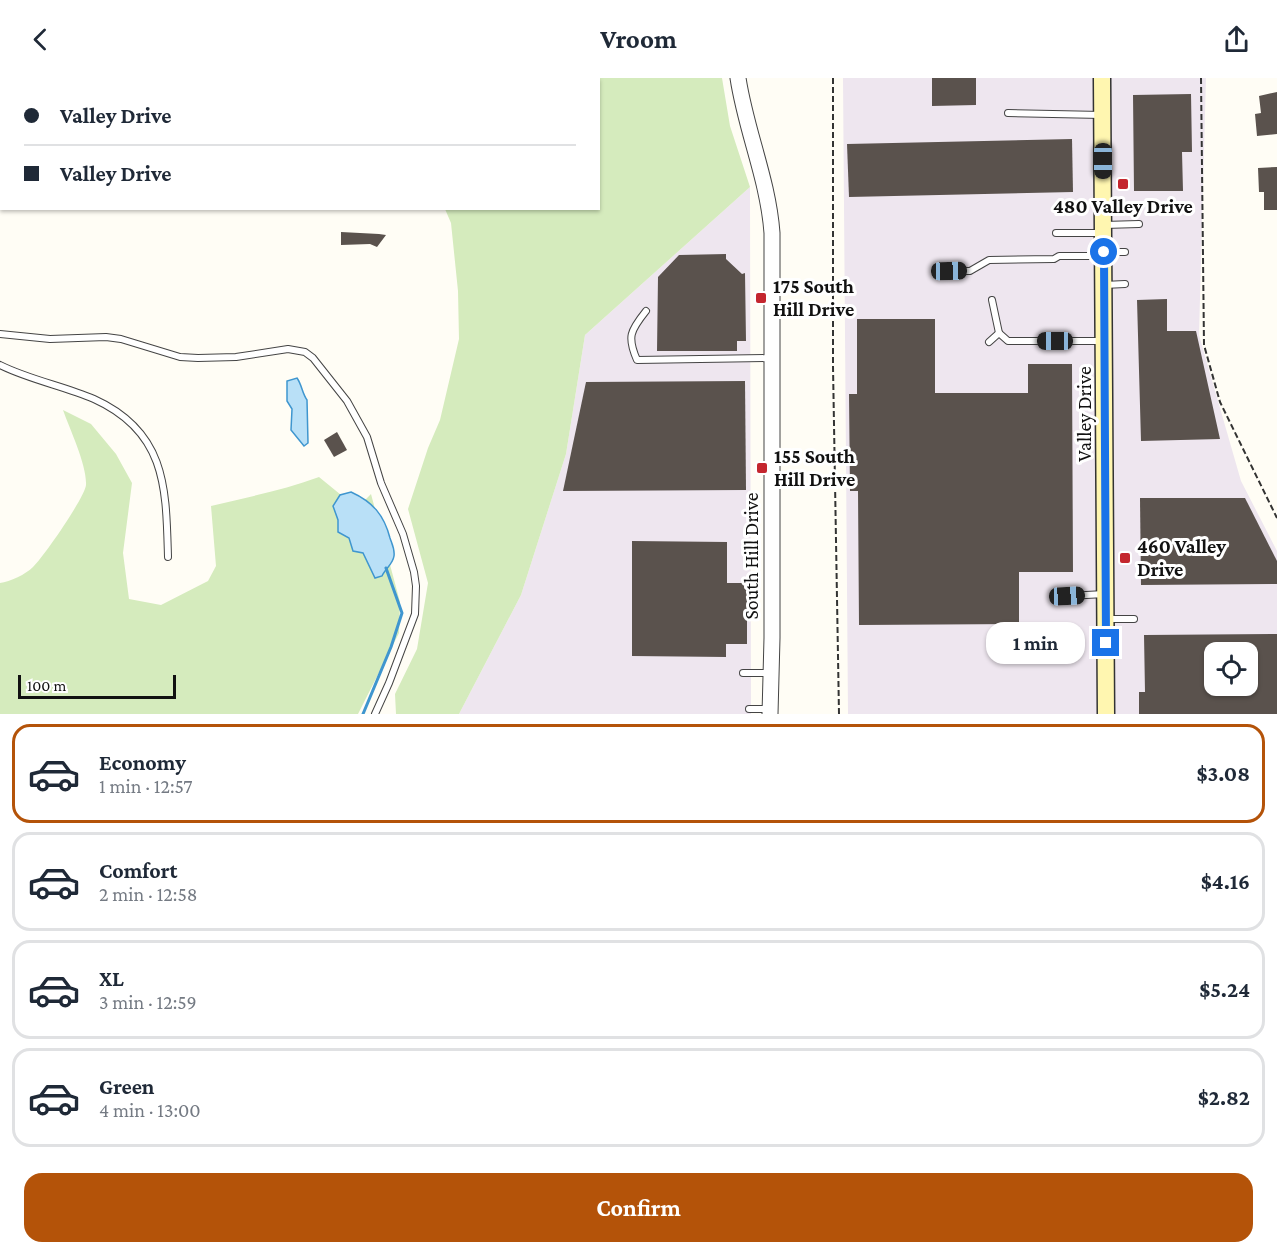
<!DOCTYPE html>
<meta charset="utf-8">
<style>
:root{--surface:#fff;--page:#f6f6f7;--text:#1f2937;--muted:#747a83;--line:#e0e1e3;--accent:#b45309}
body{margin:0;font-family:"Crimson Pro",serif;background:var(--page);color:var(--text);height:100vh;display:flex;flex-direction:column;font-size:22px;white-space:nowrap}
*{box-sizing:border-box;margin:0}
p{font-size:20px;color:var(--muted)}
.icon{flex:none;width:33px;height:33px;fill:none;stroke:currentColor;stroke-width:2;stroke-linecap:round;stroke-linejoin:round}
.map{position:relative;height:636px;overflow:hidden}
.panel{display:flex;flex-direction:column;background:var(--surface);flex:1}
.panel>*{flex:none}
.hud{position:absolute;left:0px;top:0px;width:600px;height:132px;box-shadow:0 2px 4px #0004;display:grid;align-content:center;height:132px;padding:0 24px;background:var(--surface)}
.fabs{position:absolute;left:1204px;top:564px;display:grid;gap:12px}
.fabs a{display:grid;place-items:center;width:54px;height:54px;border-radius:12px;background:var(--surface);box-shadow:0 2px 4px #0004;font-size:30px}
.scale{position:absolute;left:18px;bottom:15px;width:158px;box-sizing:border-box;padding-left:6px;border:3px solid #111;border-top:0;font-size:16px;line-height:21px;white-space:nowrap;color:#111;-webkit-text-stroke:4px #fff;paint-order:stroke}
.end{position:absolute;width:27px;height:27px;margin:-14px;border:8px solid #1a73e8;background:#fff;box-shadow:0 0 0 3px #fff}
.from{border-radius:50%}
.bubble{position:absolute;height:42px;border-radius:18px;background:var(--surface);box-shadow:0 2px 4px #0004;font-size:20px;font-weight:700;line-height:42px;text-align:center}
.car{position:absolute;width:18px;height:36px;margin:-18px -9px;border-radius:8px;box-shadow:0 0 4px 2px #0007;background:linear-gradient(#222 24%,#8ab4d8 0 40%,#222 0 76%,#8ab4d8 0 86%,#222 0)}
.hud b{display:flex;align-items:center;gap:21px;height:57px;font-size:22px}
.hud b+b{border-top:2px solid var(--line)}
.hud i{width:15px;height:15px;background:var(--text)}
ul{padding:10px 0 0;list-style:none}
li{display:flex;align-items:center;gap:18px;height:99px;margin:0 12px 9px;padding:0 12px;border:3px solid var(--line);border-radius:18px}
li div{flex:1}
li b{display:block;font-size:22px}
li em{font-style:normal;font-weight:700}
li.active{border-color:var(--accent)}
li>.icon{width:54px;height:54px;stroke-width:1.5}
.cta{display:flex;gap:12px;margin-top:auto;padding:12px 24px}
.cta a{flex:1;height:69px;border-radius:18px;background:var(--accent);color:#fff;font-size:24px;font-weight:700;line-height:69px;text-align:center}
header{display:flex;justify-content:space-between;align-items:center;height:78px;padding:0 24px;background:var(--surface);font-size:27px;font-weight:700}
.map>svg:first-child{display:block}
.industrial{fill:#eee6ef;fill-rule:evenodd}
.green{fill:#d5ebbd}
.water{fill:#b9e0f7;stroke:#3f96cf;stroke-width:1.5}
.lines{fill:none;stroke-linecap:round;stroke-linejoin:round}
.stream{stroke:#3f96cf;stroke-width:3}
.building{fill:#5a524d;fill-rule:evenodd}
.service-casing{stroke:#444;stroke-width:8}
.tertiary-casing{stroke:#444;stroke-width:17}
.secondary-casing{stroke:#333;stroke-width:19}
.path{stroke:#333;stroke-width:2;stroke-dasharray:6 3;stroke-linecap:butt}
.service{stroke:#fff;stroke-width:6}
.tertiary{stroke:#fff;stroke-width:15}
.secondary{stroke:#fff6b0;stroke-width:16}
.route{stroke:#1a73e8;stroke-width:8}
.poi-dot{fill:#c4262e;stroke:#fff;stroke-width:2}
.labels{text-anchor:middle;stroke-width:6;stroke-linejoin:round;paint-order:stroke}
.poi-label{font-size:20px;font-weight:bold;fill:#111;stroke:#fff;text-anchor:start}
.street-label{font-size:20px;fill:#111;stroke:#fff}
</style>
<header><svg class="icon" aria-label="back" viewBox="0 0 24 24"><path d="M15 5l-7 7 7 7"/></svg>Vroom<svg class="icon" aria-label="share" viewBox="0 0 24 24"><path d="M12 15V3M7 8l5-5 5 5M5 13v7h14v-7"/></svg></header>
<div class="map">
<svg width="1277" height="636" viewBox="0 0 1277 636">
<rect width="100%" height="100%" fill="#fffdf5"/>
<g class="industrial">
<path d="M 843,0 L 1206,0 L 1199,257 L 1241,403 L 1277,473 L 1277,636 L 848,636 ZM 1215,574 L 1248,574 L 1248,608 L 1215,608 Z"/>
<path d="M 750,109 L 751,636 L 459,636 L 521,517 L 566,376 L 585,257 Z"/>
</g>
<g class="green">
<path d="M 101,0 L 722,0 L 730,48 L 750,109 L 585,257 L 566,376 L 521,517 L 459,636 L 396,636 L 395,616 L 417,571 L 428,505 L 408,431 L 428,370 L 440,342 L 459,261 L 458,213 L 451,145 L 445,131 L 598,130 L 598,2 Z"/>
<path d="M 63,332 L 91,346 L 116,376 L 132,405 L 123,475 L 129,521 L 161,527 L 208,503 L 216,488 L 211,428 C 248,419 284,412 319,399 L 357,430 L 371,416 L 400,524 L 399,555 L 358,636 L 0,636 L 0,505 C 10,504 26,496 33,489 C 43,480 85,419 86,407 C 87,387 70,352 63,332 Z"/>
</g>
<g class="water">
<path d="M 297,300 C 302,307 302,315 307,322 L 308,365 L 304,368 L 291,352 L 292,331 L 287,323 L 287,303 Z"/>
<path d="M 351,414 C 373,424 384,437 390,460 C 392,466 395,471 394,478 C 393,486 385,491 382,498 L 375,500 L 363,475 L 353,473 L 349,460 L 338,454 L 338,442 L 333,428 L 340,417 Z"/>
</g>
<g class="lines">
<path class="stream" d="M 363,636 L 391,569 L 402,535 L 386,490"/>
</g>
<g class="building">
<path d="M 932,0 L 976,0 L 976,27 L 932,28 Z"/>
<path d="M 1277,14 L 1277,56 L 1257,58 L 1255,36 L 1261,35 L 1259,18 Z"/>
<path d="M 1191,16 L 1192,74 L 1182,74 L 1183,113 L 1134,113 L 1133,17 Z"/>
<path d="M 1072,61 L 1073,114 L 849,119 L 847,66 Z"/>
<path d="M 1277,89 L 1277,132 L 1264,132 L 1264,114 L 1259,114 L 1258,90 Z"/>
<path d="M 341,154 L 379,156 L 386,157 L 377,169 L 370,166 L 341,167 Z"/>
<path d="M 726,176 L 726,181 L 742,196 L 745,195 L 746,263 L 737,263 L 737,273 L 657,273 L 658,199 L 679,177 Z"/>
<path d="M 1167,221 L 1167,253 L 1196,253 L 1220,361 L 1141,363 L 1137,222 Z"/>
<path d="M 857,241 L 935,241 L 935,315 L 1028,315 L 1028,286 L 1072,286 L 1073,494 L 1019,494 L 1019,546 L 859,547 L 858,413 L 850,413 L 849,316 L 857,316 Z"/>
<path d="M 745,303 L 746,412 L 563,413 L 586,304 Z"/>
<path d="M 337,354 L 347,372 L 334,379 L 324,362 Z"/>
<path d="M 1140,420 L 1245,420 L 1277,483 L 1277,506 L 1141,507 Z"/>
<path d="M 632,463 L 727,464 L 727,505 L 747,505 L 747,566 L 726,566 L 726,579 L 632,578 Z"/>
<path d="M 1277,556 L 1277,636 L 1139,636 L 1139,614 L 1145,614 L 1144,557 ZM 1215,574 L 1248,574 L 1248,608 L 1215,608 Z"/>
</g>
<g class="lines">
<defs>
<g id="service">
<path d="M 1008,35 L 1102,37"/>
<path d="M 1104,147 L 1139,146"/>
<path d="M 1056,155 L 1100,155"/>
<path d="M 1104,174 L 1125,174"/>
<path d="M 949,193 L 970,193 L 989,182 L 1054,181 L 1059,178 L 1103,178"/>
<path d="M 1104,207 L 1125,206"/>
<path d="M 992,222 L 999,255"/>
<path d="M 646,233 C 630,253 627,259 637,282 L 772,280"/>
<path d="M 0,256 L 50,261 L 106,259 L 121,261 L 180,279 L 198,280 L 236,279 L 288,271 L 305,274 L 313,280 L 347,323 L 367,359 L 381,405 L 403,456 L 414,494 L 416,508 L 415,536 L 389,605 L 375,636"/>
<path d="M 989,264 L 999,255 L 1008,263 L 1104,263"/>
<path d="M 0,287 C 30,302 64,308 94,321 C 167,354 166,411 168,479"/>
<path d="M 1067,518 L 1105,516"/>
<path d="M 1108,541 L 1134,541"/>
<path d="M 743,595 L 771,595"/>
<path d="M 749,631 L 769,631"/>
</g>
<path id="tertiary" d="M 738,0 C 746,53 768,101 772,155 L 772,560 L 770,636"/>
<path id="secondary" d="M 1102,0 L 1106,636"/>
</defs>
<use href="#service" class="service-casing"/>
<use href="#tertiary" class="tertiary-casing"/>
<use href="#secondary" class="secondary-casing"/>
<g class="path">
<path d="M 833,0 L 833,288 L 839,636"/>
<path d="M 1201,0 L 1204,267 L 1220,324 L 1277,440"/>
</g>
<use href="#service" class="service"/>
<use href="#tertiary" class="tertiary"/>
<use href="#secondary" class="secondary"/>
</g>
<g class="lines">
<path class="route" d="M 1104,174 L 1106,565"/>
</g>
<g class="poi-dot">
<rect x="1117" y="100" width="12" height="12" rx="3"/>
<rect x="755" y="214" width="12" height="12" rx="3"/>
<rect x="756" y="384" width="12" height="12" rx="3"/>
<rect x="1119" y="474" width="12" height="12" rx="3"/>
</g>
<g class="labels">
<g class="poi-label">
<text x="1123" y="135" text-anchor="middle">480 Valley Drive</text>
<text x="773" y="215">175 South<tspan x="773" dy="23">Hill Drive</tspan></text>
<text x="774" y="385">155 South<tspan x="774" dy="23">Hill Drive</tspan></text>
<text x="1137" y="475">460 Valley<tspan x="1137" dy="23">Drive</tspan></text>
</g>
<g class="street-label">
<text transform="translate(1084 336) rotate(-90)" y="7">Valley Drive</text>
<text transform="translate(751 478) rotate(-90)" y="7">South Hill Drive</text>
</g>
</g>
</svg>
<div class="fabs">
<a><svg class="icon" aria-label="locate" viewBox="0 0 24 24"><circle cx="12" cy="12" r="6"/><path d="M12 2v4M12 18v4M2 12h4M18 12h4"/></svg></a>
</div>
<div class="scale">100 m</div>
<i class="end from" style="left:1104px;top:174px"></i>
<i class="end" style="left:1106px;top:565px"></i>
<div class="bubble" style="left:986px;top:544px;width:99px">1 min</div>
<i class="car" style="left:1103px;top:83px;rotate:180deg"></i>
<i class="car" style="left:949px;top:193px;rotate:89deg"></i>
<i class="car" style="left:1055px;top:263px;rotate:270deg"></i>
<i class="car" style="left:1067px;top:518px;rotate:87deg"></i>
<div class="hud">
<b><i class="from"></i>Valley Drive</b>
<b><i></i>Valley Drive</b>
</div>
</div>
<section class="panel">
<ul>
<li class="active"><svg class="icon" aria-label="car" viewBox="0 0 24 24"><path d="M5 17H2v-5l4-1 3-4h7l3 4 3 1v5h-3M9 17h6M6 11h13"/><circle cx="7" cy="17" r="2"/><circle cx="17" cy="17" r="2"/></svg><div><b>Economy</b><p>1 min · 12:57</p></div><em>$3.08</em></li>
<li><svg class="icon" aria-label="car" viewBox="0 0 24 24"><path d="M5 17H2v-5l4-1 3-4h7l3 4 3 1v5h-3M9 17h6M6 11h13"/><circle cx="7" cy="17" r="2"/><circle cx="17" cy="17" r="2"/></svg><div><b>Comfort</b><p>2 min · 12:58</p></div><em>$4.16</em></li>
<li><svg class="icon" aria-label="car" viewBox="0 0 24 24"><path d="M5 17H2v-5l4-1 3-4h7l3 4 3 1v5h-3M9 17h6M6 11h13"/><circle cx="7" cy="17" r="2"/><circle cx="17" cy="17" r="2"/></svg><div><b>XL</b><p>3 min · 12:59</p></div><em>$5.24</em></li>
<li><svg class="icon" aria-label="car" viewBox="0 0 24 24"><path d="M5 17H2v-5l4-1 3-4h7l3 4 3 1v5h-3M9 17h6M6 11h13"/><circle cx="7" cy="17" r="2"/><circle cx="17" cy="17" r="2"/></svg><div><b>Green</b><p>4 min · 13:00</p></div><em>$2.82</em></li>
</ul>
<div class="cta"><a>Confirm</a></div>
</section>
